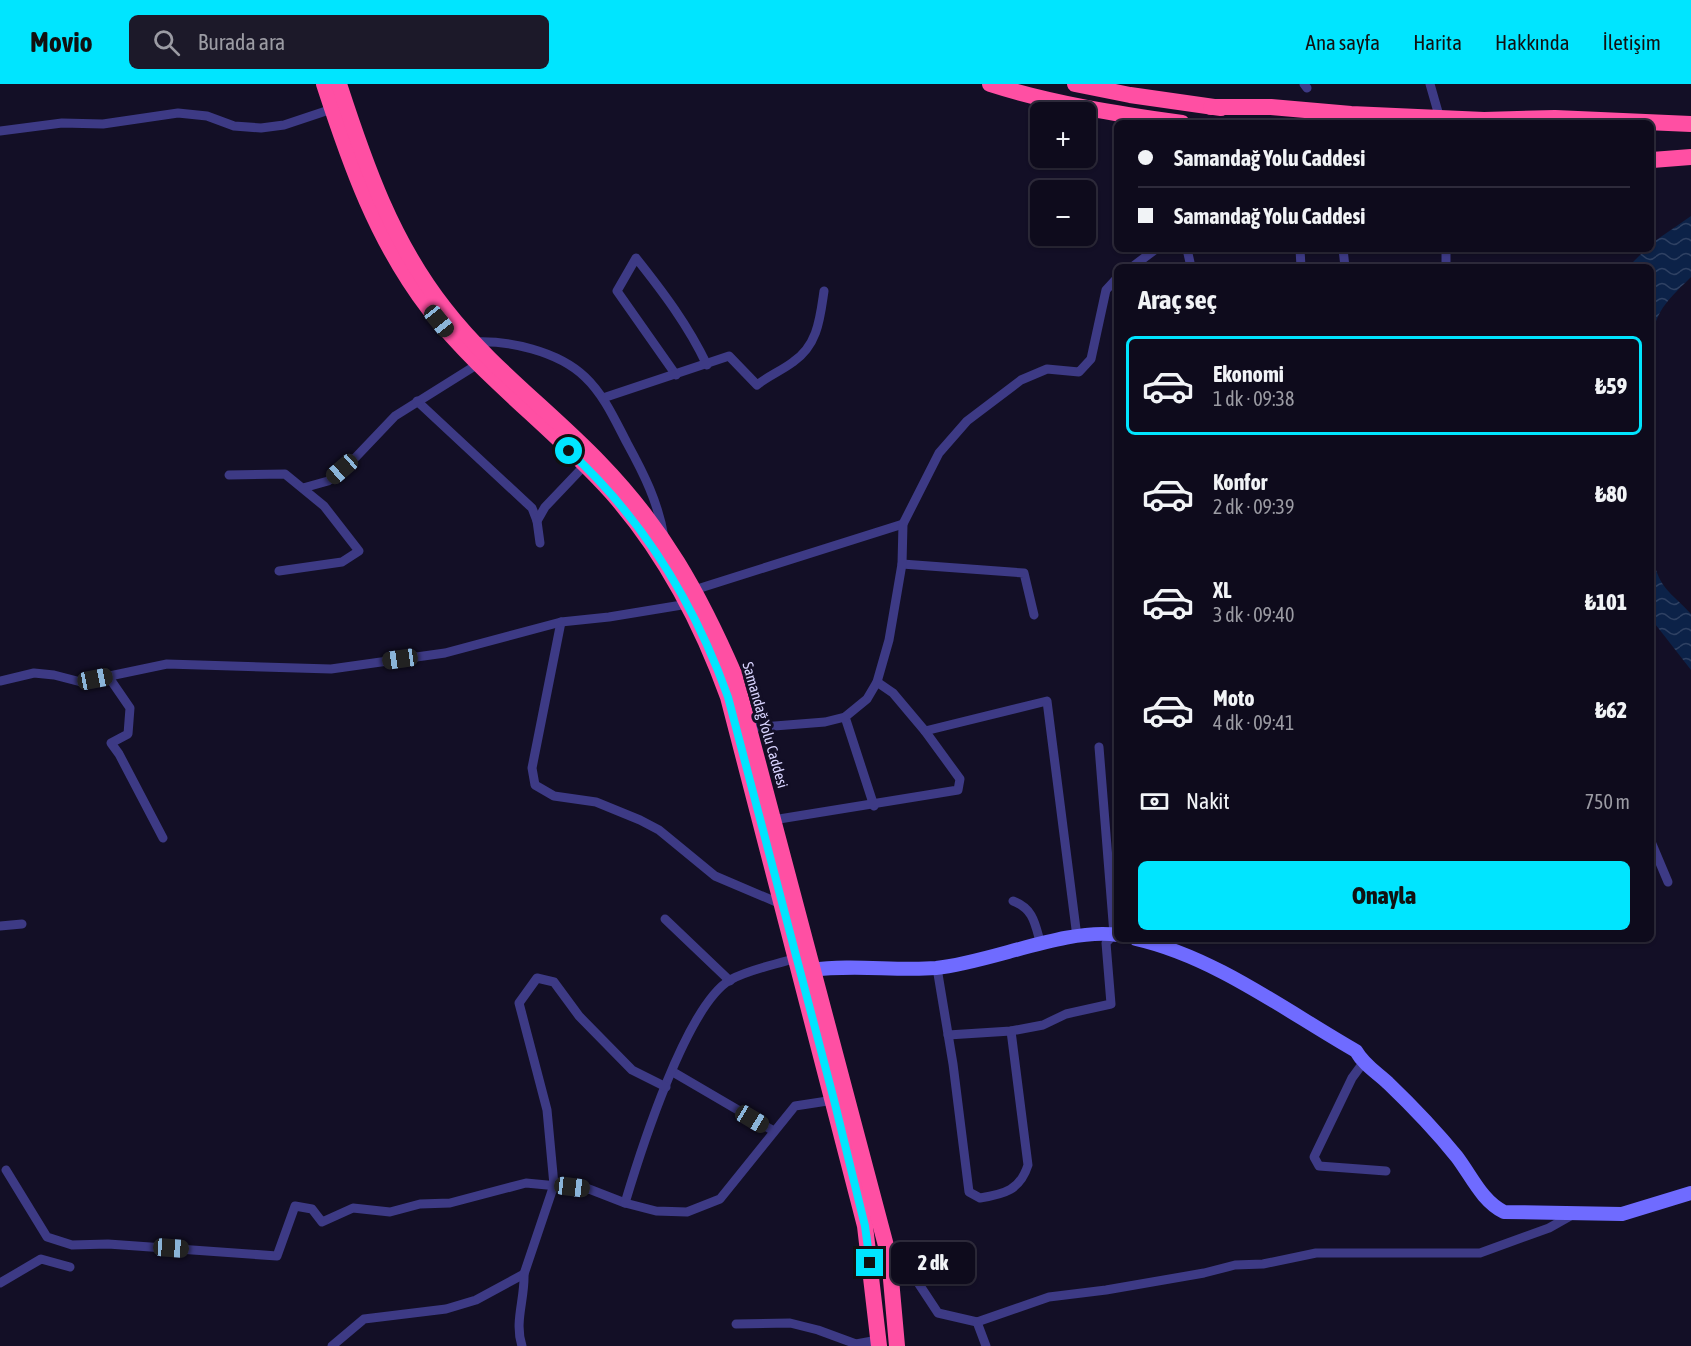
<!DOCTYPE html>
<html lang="tr">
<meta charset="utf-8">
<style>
:root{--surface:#0e0b1c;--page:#1c1929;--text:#f1f3f6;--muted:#9b9ba3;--line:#2e2b3b;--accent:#00e5ff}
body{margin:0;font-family:"Asap Condensed",sans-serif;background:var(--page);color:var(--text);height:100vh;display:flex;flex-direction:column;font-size:22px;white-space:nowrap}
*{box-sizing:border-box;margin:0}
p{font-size:20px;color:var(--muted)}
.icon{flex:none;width:33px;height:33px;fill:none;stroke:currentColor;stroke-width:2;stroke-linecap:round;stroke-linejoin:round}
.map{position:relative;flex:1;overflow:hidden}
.side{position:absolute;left:1114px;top:180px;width:540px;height:678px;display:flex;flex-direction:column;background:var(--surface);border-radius:9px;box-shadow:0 2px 4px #0004,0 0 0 2px var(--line)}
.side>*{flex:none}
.guide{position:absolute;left:1114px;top:36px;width:540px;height:132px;border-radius:9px;box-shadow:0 2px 4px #0004,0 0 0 2px var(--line);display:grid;align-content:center;height:132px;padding:0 24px;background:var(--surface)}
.fabs{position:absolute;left:1030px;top:18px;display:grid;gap:12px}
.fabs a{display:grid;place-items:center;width:66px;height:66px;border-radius:9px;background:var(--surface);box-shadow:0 2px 4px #0004,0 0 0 2px var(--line);font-size:30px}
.end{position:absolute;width:27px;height:27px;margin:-14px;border:8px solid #00e5ff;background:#111;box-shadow:0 0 0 3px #111}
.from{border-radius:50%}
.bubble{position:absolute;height:42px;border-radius:9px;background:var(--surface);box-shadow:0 2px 4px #0004,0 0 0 2px var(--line);font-size:20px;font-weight:800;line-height:42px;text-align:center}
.car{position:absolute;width:18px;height:36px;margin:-18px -9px;border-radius:8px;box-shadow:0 0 4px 2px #0007;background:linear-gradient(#222 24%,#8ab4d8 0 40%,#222 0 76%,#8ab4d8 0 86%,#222 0)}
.guide b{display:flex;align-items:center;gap:21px;height:57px;font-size:22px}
.guide b+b{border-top:2px solid var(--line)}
.guide i{width:15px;height:15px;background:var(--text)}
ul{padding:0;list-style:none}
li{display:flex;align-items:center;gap:18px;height:99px;margin:0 12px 9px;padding:0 12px;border:3px solid transparent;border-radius:9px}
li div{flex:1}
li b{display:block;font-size:22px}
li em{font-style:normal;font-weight:800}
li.on{border-color:var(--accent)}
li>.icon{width:54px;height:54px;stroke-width:1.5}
h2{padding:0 24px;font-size:27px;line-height:72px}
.pay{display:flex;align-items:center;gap:15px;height:66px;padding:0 24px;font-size:22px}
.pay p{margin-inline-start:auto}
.action{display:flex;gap:12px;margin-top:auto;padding:12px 24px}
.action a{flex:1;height:69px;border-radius:9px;background:var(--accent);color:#111;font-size:24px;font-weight:800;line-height:69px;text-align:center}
header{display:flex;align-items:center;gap:36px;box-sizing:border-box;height:84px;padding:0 30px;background:var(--accent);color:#111}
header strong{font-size:28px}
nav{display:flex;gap:33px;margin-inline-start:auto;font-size:21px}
.search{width:420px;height:54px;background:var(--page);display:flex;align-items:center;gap:15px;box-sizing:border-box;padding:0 21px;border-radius:9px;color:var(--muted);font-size:22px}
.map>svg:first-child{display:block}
.water{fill:url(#water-waves)}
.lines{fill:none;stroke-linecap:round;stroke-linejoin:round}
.street{stroke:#3d3a85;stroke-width:9}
.secondary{stroke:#6f6bff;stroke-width:14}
.highway{stroke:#ff4fa3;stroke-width:16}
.route{stroke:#00e5ff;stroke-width:8}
.labels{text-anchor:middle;stroke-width:6;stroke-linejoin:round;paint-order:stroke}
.street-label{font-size:15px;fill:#d9d4ff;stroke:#130f26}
</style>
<header>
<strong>Movio</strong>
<div class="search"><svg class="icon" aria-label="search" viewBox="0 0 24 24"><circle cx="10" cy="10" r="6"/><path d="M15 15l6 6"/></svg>Burada ara</div>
<nav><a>Ana sayfa</a><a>Harita</a><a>Hakkında</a><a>İletişim</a></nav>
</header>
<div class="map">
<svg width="1691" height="1262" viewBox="0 0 1691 1262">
<defs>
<pattern id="water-waves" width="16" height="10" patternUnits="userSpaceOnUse" patternTransform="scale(1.5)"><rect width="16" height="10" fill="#0c2248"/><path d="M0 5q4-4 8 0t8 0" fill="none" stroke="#2f4163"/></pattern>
</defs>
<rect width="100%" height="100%" fill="#130f26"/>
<g class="water">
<path d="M 1691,132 L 1691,193 C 1671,213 1656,225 1652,254 L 1652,183 L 1628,183 L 1646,165 L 1652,165 L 1652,159 Z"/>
<path d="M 1652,473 C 1661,507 1669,506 1691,530 L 1691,586 L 1652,536 Z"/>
</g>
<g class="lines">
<g class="street">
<path d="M 1304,0 L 1307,4"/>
<path d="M 1430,0 L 1440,35"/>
<path d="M 0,47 L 62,39 L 103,40 L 178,29 L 207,32 L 234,42 L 261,44 L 284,41 L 332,25"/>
<path d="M 1187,165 L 1191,183"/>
<path d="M 1300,165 L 1301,183"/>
<path d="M 1343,165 L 1345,183"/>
<path d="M 1132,183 L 1156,165"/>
<path d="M 1446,183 L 1446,165"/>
<path d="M 473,258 C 508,256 558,267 585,293 C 604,311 615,336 627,359 C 644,390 658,418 664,453"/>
<path d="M 676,291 L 617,207 L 636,174 C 663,208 688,241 707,281"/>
<path d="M 603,314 L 729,272 L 757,301 C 768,292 781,287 793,278 C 818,261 820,234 824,207"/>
<path d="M 417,317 L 532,424 L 537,437"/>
<path d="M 229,391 L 285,390 L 324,422 L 359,467 L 342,478 L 279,487"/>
<path d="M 303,404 L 328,397 L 355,374 L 395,332 L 478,280"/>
<path d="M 540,459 L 537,437 L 545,423 L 585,381"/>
<path d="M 902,480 L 1024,489 L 1034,531"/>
<path d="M 694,506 L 903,440"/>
<path d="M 561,538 L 532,684 L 535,701 L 554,712 L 596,718 L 640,736 L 659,746 L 715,792 L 781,820"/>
<path d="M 108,592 L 130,624 L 128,650 L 111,659 L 119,670 L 163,754"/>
<path d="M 0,597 L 34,589 L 54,591 L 81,598 L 167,580 L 331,585 L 445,569 L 561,538 L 609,533 L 688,520"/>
<path d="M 877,598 L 893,609 L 925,647 L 1047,617 L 1077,853"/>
<path d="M 845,633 L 874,722"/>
<path d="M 748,644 L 825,638 L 845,633 L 867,615 L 877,598 L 889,556 L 902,480 L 903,440 L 939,369 L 967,337 L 1021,296 L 1047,285 L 1079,288 L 1091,275 L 1106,206 L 1118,193"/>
<path d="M 773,736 L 958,706 L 960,695 L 925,647"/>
<path d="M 1652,760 L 1668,798"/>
<path d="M 1013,817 C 1034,825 1035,840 1041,861"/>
<path d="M 665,835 L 730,897"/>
<path d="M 0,842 L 22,840"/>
<path d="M 937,884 L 953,980 L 969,1108 L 980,1114 C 1005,1110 1020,1106 1028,1081 L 1011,947"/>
<path d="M 948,951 L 1011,947 L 1043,941 L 1066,930 L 1111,920 L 1106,859 L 1114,850 L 1099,663"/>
<path d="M 1363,979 L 1352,994 L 1314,1073 L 1319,1082 L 1386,1087"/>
<path d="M 673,988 L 772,1046"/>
<path d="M 6,1086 L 47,1153 L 72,1161 L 108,1160 L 277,1172 L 295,1122 L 312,1125 L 322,1138 L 353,1124 L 390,1128 L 420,1120 L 450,1119 L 526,1099 L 589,1105 L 625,1119 L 656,1127 L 687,1128 L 720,1115 L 795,1022 L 834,1016"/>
<path d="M 625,1119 C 640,1069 686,922 730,896 C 750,885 775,881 796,874"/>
<path d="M 890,1173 L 911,1188 L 938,1229 L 977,1238 L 1049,1213 L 1106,1206 L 1204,1189 L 1235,1181 L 1263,1180 L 1316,1169 L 1480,1169 L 1549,1144 L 1572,1131"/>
<path d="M 0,1199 L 41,1175 L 70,1183"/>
<path d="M 977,1238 L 986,1262"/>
<path d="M 736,1240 L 790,1239 L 818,1246 L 856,1260 L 878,1256"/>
<path d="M 332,1262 L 364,1235 L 446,1225 L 476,1216 L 524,1190"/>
<path d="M 522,1262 C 514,1238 525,1215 524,1190 L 554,1101 L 547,1026 L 519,919 L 537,894 L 554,898 L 579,932 L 632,986 L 666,1003"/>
</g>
<g class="secondary">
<path d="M 1136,855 C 1215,873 1286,927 1356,967 C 1364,981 1376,988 1388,999 C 1412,1022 1436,1047 1457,1073 C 1472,1093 1482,1117 1504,1128 L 1622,1130 L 1691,1109"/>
<path d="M 811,886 C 853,880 894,887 936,884 C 989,879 1068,843 1118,851"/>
</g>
<g class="highway">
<path d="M 324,0 C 350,80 377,157 429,225 C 483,294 554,344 612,409 C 664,468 701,538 728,613 L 865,1142 L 879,1262"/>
<path d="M 339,0 C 365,80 392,158 445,225 C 490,283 549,326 600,379 C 663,444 699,509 735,592 L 889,1173 L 897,1262"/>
<path d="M 990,0 C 1052,20 1118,30 1182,39"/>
<path d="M 1075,0 L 1130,11 L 1221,24"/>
<path d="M 1211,23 L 1271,23 L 1351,30 L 1484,36 L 1555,34 L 1691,40"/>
<path d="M 1652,76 L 1691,73"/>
</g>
</g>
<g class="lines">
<path class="route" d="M 569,367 C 643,435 694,518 728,613 L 834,1016 L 865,1142 L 870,1179"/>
</g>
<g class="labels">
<g class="street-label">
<text transform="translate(765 641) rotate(74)" y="5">Samandağ Yolu Caddesi</text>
</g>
</g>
</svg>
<div class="fabs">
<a>+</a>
<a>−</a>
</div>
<i class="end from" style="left:569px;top:367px"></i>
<i class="end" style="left:870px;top:1179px"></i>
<div class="bubble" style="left:891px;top:1158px;width:84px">2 dk</div>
<i class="car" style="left:439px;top:237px;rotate:141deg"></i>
<i class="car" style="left:342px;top:385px;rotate:229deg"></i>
<i class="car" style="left:400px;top:575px;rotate:262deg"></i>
<i class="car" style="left:95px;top:595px;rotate:79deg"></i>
<i class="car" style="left:752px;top:1035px;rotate:121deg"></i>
<i class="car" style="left:572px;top:1103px;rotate:97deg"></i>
<i class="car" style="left:171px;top:1164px;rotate:94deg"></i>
<div class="guide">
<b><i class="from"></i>Samandağ Yolu Caddesi</b>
<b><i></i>Samandağ Yolu Caddesi</b>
</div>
<section class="side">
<h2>Araç seç</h2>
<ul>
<li class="on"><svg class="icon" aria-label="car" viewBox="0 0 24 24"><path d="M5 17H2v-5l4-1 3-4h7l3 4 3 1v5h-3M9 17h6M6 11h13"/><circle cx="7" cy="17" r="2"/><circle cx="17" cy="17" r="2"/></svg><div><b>Ekonomi</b><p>1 dk · 09:38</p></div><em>₺59</em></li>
<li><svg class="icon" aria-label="car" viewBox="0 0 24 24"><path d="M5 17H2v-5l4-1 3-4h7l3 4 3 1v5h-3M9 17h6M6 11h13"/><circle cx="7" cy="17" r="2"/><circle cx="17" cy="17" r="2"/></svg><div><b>Konfor</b><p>2 dk · 09:39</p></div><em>₺80</em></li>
<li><svg class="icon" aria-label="car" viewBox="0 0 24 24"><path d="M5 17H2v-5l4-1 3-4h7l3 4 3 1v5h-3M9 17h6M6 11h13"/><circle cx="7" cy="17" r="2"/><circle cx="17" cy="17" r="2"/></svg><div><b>XL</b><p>3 dk · 09:40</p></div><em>₺101</em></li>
<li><svg class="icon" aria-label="car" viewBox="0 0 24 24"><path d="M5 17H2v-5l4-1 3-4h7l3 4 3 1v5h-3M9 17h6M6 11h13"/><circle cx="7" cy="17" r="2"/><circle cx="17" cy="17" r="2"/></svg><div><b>Moto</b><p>4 dk · 09:41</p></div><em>₺62</em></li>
</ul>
<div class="pay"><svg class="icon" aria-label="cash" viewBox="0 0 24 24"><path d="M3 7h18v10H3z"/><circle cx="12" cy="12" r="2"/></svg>Nakit<p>750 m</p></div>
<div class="action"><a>Onayla</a></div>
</section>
</div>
